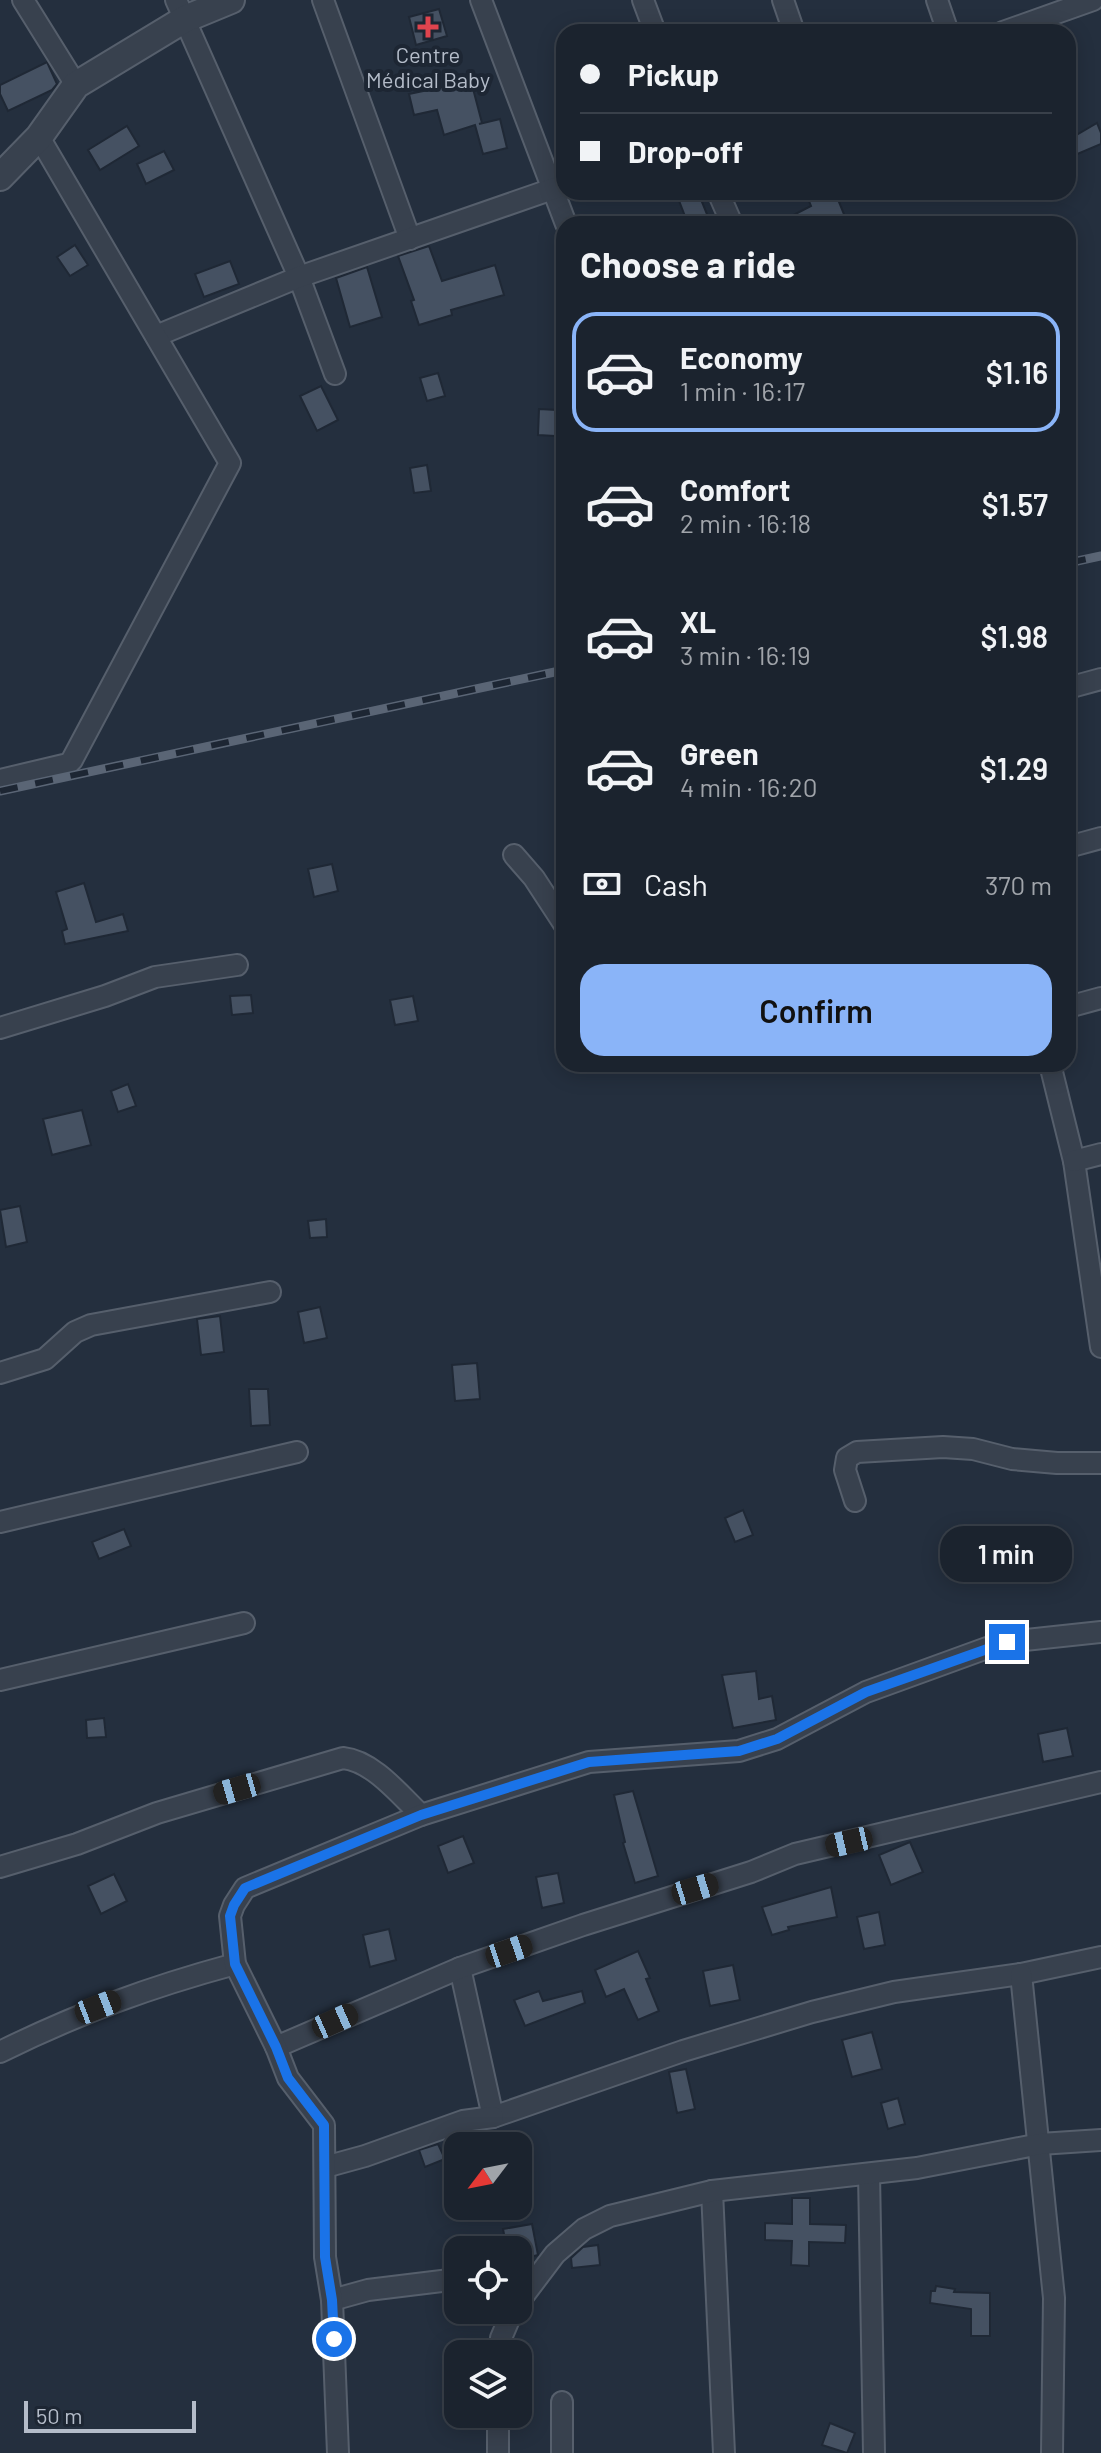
<!DOCTYPE html>
<meta charset="utf-8">
<style>
:root{--surface:#1b232e;--page:#242b36;--text:#f1f3f6;--muted:#a0a4aa;--line:#39404a;--accent:#8ab4f8}
body{margin:0;font-family:Barlow,sans-serif;background:var(--page);color:var(--text);height:100vh;display:flex;flex-direction:column;font-size:30px;white-space:nowrap}
*{box-sizing:border-box;margin:0}
p{font-size:26px;color:var(--muted)}
.icon{flex:none;width:44px;height:44px;fill:none;stroke:currentColor;stroke-width:2;stroke-linecap:round;stroke-linejoin:round}
.map{position:relative;flex:1;overflow:hidden}
.side{position:absolute;left:556px;top:216px;width:520px;height:856px;display:flex;flex-direction:column;background:var(--surface);border-radius:24px;box-shadow:0 4px 20px #0003,0 0 0 2px var(--line)}
.side>*{flex:none}
.top-card{position:absolute;left:556px;top:24px;width:520px;height:176px;border-radius:24px;box-shadow:0 4px 20px #0003,0 0 0 2px var(--line);display:grid;align-content:center;height:176px;padding:0 24px;background:var(--surface)}
.needle{width:52px;rotate:238deg}
.controls{position:absolute;left:444px;top:2132px;display:grid;gap:16px}
.controls a{display:grid;place-items:center;width:88px;height:88px;border-radius:16px;background:var(--surface);box-shadow:0 4px 20px #0003,0 0 0 2px var(--line);font-size:40px}
.scale{position:absolute;left:24px;bottom:20px;width:172px;box-sizing:border-box;padding-left:8px;border:4px solid #b4bcc9;border-top:0;font-size:22px;line-height:28px;white-space:nowrap;color:#b4bcc9;-webkit-text-stroke:6px #1d2633;paint-order:stroke}
.end{position:absolute;width:36px;height:36px;margin:-18px;border:10px solid #1a73e8;background:#fff;box-shadow:0 0 0 4px #fff}
.from{border-radius:50%}
.bubble{position:absolute;height:56px;border-radius:24px;background:var(--surface);box-shadow:0 4px 20px #0003,0 0 0 2px var(--line);font-size:26px;font-weight:600;line-height:56px;text-align:center}
.car{position:absolute;width:24px;height:48px;margin:-24px -12px;border-radius:10px;box-shadow:0 0 6px 2px #0007;background:linear-gradient(#222 24%,#8ab4d8 0 40%,#222 0 76%,#8ab4d8 0 86%,#222 0)}
.top-card b{display:flex;align-items:center;gap:28px;height:76px;font-size:30px}
.top-card b+b{border-top:2px solid var(--line)}
.top-card i{width:20px;height:20px;background:var(--text)}
ul{padding:0;list-style:none}
li{display:flex;align-items:center;gap:24px;height:120px;margin:0 16px 12px;padding:0 8px;border:4px solid transparent;border-radius:24px}
li div{flex:1}
li b{display:block;font-size:30px}
li em{font-style:normal;font-weight:600}
li.current{border-color:var(--accent)}
li>.icon{width:72px;height:72px;stroke-width:1.5}
h2{padding:0 24px;font-size:36px;line-height:96px}
.pay{display:flex;align-items:center;gap:20px;height:88px;padding:0 24px;font-size:30px}
.pay p{margin-inline-start:auto}
.action{display:flex;gap:16px;margin-top:auto;padding:16px 24px}
.action a{flex:1;height:92px;border-radius:24px;background:var(--accent);color:#111;font-size:32px;font-weight:600;line-height:92px;text-align:center}
.map>svg:first-child{display:block}
.building{fill:#455162;stroke:#1f2835;stroke-width:2}
.lines{fill:none;stroke-linecap:round;stroke-linejoin:round}
.minor-casing{stroke:#565f6c;stroke-width:24}
.tertiary-casing{stroke:#565f6c;stroke-width:30}
.minor{stroke:#38414e;stroke-width:20}
.tertiary{stroke:#38414e;stroke-width:26}
.rail-casing{stroke:#5a6575;stroke-width:9}
.rail{stroke:#1d2633;stroke-width:6;stroke-dasharray:18;stroke-linecap:butt}
.route{stroke:#1a73e8;stroke-width:10}
.health-dot{fill:#e0444e;stroke:#1d2633;stroke-width:3}
.labels{text-anchor:middle;stroke-width:8;stroke-linejoin:round;paint-order:stroke}
.poi-label{font-size:22px;fill:#b4bcc9;stroke:#1d2633}
</style>
<div class="map">
<svg width="1101" height="2453" viewBox="0 0 1101 2453">
<rect width="100%" height="100%" fill="#242f3e"/>
<g class="building">
<path d="M 439,9 L 447,36 L 416,45 L 409,17 Z"/>
<path d="M 47,62 L 57,84 L 52,90 L 8,111 L 0,94 L 0,85 Z"/>
<path d="M 471,81 L 482,123 L 479,124 L 500,119 L 507,148 L 483,154 L 475,125 L 444,135 L 437,110 L 414,115 L 409,94 Z"/>
<path d="M 1097,123 L 1101,133 L 1101,144 L 1068,158 L 1068,140 Z"/>
<path d="M 127,126 L 139,146 L 100,170 L 88,150 Z"/>
<path d="M 164,151 L 174,170 L 146,184 L 137,164 Z"/>
<path d="M 691,192 L 698,192 L 711,224 L 688,224 L 678,198 Z"/>
<path d="M 835,192 L 848,224 L 776,224 L 811,206 L 809,201 Z"/>
<path d="M 75,245 L 88,265 L 70,276 L 57,257 Z"/>
<path d="M 429,246 L 442,281 L 495,265 L 504,295 L 451,310 L 452,315 L 419,325 L 411,301 L 414,300 L 398,256 Z"/>
<path d="M 230,261 L 239,284 L 204,297 L 195,274 Z"/>
<path d="M 367,267 L 382,317 L 350,327 L 336,278 Z"/>
<path d="M 438,373 L 445,396 L 427,401 L 420,378 Z"/>
<path d="M 321,386 L 338,420 L 317,431 L 300,396 Z"/>
<path d="M 539,409 L 557,410 L 555,436 L 538,435 Z"/>
<path d="M 427,465 L 431,491 L 414,493 L 410,468 Z"/>
<path d="M 332,864 L 338,891 L 314,897 L 308,869 Z"/>
<path d="M 84,883 L 96,922 L 123,914 L 128,931 L 65,944 L 62,931 L 67,929 L 56,892 Z"/>
<path d="M 251,995 L 253,1013 L 232,1015 L 230,996 Z"/>
<path d="M 413,996 L 418,1021 L 395,1025 L 390,1000 Z"/>
<path d="M 128,1084 L 136,1106 L 118,1112 L 111,1091 Z"/>
<path d="M 82,1110 L 91,1145 L 52,1155 L 43,1119 Z"/>
<path d="M 20,1206 L 27,1242 L 6,1247 L 0,1210 Z"/>
<path d="M 326,1219 L 327,1237 L 310,1238 L 308,1221 Z"/>
<path d="M 320,1307 L 327,1338 L 304,1343 L 298,1312 Z"/>
<path d="M 220,1316 L 224,1352 L 201,1355 L 197,1319 Z"/>
<path d="M 477,1363 L 480,1399 L 455,1401 L 452,1365 Z"/>
<path d="M 249,1389 L 268,1389 L 270,1425 L 251,1426 Z"/>
<path d="M 743,1510 L 753,1535 L 735,1542 L 725,1518 Z"/>
<path d="M 124,1529 L 131,1546 L 99,1559 L 92,1542 Z"/>
<path d="M 756,1671 L 759,1699 L 772,1696 L 776,1720 L 733,1728 L 722,1675 Z"/>
<path d="M 104,1718 L 106,1737 L 87,1738 L 86,1720 Z"/>
<path d="M 1067,1728 L 1073,1756 L 1043,1762 L 1038,1734 Z"/>
<path d="M 633,1791 L 658,1876 L 635,1883 L 623,1843 L 625,1842 L 614,1795 Z"/>
<path d="M 463,1836 L 474,1863 L 448,1873 L 438,1846 Z"/>
<path d="M 910,1842 L 923,1872 L 891,1885 L 879,1855 Z"/>
<path d="M 558,1873 L 564,1903 L 542,1908 L 536,1877 Z"/>
<path d="M 114,1874 L 127,1901 L 101,1914 L 88,1886 Z"/>
<path d="M 831,1887 L 837,1917 L 788,1927 L 789,1930 L 772,1935 L 762,1907 Z"/>
<path d="M 879,1912 L 885,1945 L 864,1949 L 857,1917 Z"/>
<path d="M 389,1929 L 396,1960 L 370,1967 L 363,1935 Z"/>
<path d="M 638,1951 L 650,1978 L 646,1979 L 659,2011 L 638,2020 L 624,1989 L 606,1997 L 595,1970 Z"/>
<path d="M 733,1965 L 740,2000 L 710,2006 L 703,1971 Z"/>
<path d="M 539,1991 L 543,2001 L 582,1991 L 585,2003 L 525,2026 L 514,2000 Z"/>
<path d="M 872,2032 L 882,2069 L 852,2077 L 842,2040 Z"/>
<path d="M 686,2069 L 695,2109 L 677,2113 L 669,2072 Z"/>
<path d="M 898,2098 L 905,2124 L 888,2129 L 881,2103 Z"/>
<path d="M 438,2144 L 445,2159 L 425,2167 L 419,2150 Z"/>
<path d="M 792,2198 L 810,2198 L 810,2224 L 846,2225 L 845,2243 L 809,2242 L 809,2266 L 791,2265 L 792,2241 L 765,2240 L 765,2223 L 792,2224 Z"/>
<path d="M 532,2224 L 538,2255 L 518,2260 L 518,2250 L 507,2250 L 503,2229 Z"/>
<path d="M 598,2245 L 600,2265 L 572,2268 L 571,2258 L 583,2247 Z"/>
<path d="M 936,2286 L 955,2289 L 954,2292 L 990,2293 L 990,2336 L 971,2336 L 971,2309 L 930,2303 L 931,2291 L 935,2291 Z"/>
<path d="M 830,2423 L 855,2433 L 847,2453 L 822,2445 Z"/>
</g>
<g class="lines">
<defs>
<g id="minor">
<path d="M 23,0 L 76,85"/>
<path d="M 176,0 L 299,277 L 335,374"/>
<path d="M 323,0 L 410,239"/>
<path d="M 481,0 L 566,224"/>
<path d="M 643,0 L 655,32"/>
<path d="M 783,0 L 794,32"/>
<path d="M 937,0 L 948,32"/>
<path d="M 1003,32 L 1093,0"/>
<path d="M 718,192 L 732,224"/>
<path d="M 156,336 L 299,277 L 564,185"/>
<path d="M 1068,688 L 1101,679"/>
<path d="M 0,780 L 68,764 L 72,760 L 230,463 L 39,137"/>
<path d="M 1068,847 L 1101,838"/>
<path d="M 514,855 L 534,878 L 564,924"/>
<path d="M 1068,1007 L 1101,998"/>
<path d="M 0,1028 L 105,996 L 155,977 L 237,965"/>
<path d="M 1050,1064 L 1074,1161 L 1101,1347"/>
<path d="M 1074,1161 L 1101,1154"/>
<path d="M 0,1373 L 45,1359 L 75,1332 L 91,1325 L 270,1292"/>
<path d="M 855,1501 L 845,1470 L 847,1458 L 857,1452 L 943,1447 L 973,1449 L 1012,1459 L 1057,1463 L 1101,1463"/>
<path d="M 0,1522 L 297,1452"/>
<path d="M 0,1680 L 244,1623"/>
<path d="M 0,1867 L 77,1844 L 157,1813 L 343,1758 C 373,1761 400,1795 421,1815"/>
<path d="M 460,1968 L 493,2117 L 683,2051 L 812,2012 L 894,1992 L 1021,1974 L 1101,1957"/>
<path d="M 1021,1974 L 1054,2298 L 1052,2453"/>
<path d="M 276,2047 L 460,1968 L 583,1925 L 751,1872 L 795,1854 L 1101,1782"/>
<path d="M 0,2052 C 79,2013 150,1987 235,1964"/>
<path d="M 325,2167 L 365,2156 L 463,2121 L 493,2117"/>
<path d="M 869,2174 L 874,2453"/>
<path d="M 712,2191 L 724,2453"/>
<path d="M 332,2300 L 368,2290 L 458,2279"/>
<path d="M 518,2303 L 555,2254 L 584,2229 L 610,2216 L 712,2191 L 917,2168 L 1040,2144 L 1101,2140"/>
<path d="M 499,2354 L 501,2338 L 513,2310"/>
<path d="M 562,2402 L 562,2453"/>
<path d="M 338,2453 L 332,2300 L 325,2257 L 324,2125 L 288,2078 L 276,2047 L 235,1964 L 230,1916 L 234,1905 L 245,1888 L 421,1815 L 589,1762 L 739,1751 L 777,1739 L 866,1692 L 987,1648 L 1007,1642 L 1101,1632"/>
<path d="M 498,2453 L 498,2414"/>
</g>
<path id="tertiary" d="M 0,177 L 39,137 L 76,85 L 185,19 L 231,0"/>
</defs>
<use href="#minor" class="minor-casing"/>
<use href="#tertiary" class="tertiary-casing"/>
<use href="#minor" class="minor"/>
<use href="#tertiary" class="tertiary"/>
<defs>
<g id="rail">
<path d="M 1068,563 L 1101,556"/>
<path d="M 0,791 L 564,670"/>
</g>
</defs>
<use href="#rail" class="rail-casing"/>
<use href="#rail" class="rail"/>
</g>
<g class="lines">
<path class="route" d="M 334,2339 L 332,2300 L 325,2257 L 324,2125 L 288,2078 L 276,2047 L 235,1964 L 230,1916 L 234,1905 L 245,1888 L 421,1815 L 589,1762 L 739,1751 L 777,1739 L 866,1692 L 1007,1642"/>
</g>
<path class="health-dot" d="M424 15h8v8h8v8h-8v8h-8v-8h-8v-8h8z"/>
<g class="labels">
<g class="poi-label">
<text x="428" y="63">Centre<tspan x="428" dy="25">Médical Baby</tspan></text>
</g>
</g>
</svg>
<div class="controls">
<a><svg class="needle" viewBox="-14 -14 28 28"><path d="M0-13l5 13h-10z" fill="#e53935"/><path d="M0 13l5-13h-10z" fill="#a0a4aa"/></svg></a>
<a><svg class="icon" aria-label="locate" viewBox="0 0 24 24"><circle cx="12" cy="12" r="6"/><path d="M12 2v4M12 18v4M2 12h4M18 12h4"/></svg></a>
<a><svg class="icon" aria-label="layers" viewBox="0 0 24 24"><path d="M12 4l9 5-9 5-9-5zM3 14l9 5 9-5"/></svg></a>
</div>
<div class="scale">50 m</div>
<i class="end from" style="left:334px;top:2339px"></i>
<i class="end" style="left:1007px;top:1642px"></i>
<div class="bubble" style="left:940px;top:1526px;width:132px">1 min</div>
<i class="car" style="left:237px;top:1789px;rotate:254deg"></i>
<i class="car" style="left:849px;top:1842px;rotate:257deg"></i>
<i class="car" style="left:695px;top:1889px;rotate:73deg"></i>
<i class="car" style="left:509px;top:1951px;rotate:71deg"></i>
<i class="car" style="left:98px;top:2007px;rotate:69deg"></i>
<i class="car" style="left:335px;top:2021px;rotate:66deg"></i>
<div class="top-card">
<b><i class="from"></i>Pickup</b>
<b><i></i>Drop-off</b>
</div>
<section class="side">
<h2>Choose a ride</h2>
<ul>
<li class="current"><svg class="icon" aria-label="car" viewBox="0 0 24 24"><path d="M5 17H2v-5l4-1 3-4h7l3 4 3 1v5h-3M9 17h6M6 11h13"/><circle cx="7" cy="17" r="2"/><circle cx="17" cy="17" r="2"/></svg><div><b>Economy</b><p>1 min · 16:17</p></div><em>$1.16</em></li>
<li><svg class="icon" aria-label="car" viewBox="0 0 24 24"><path d="M5 17H2v-5l4-1 3-4h7l3 4 3 1v5h-3M9 17h6M6 11h13"/><circle cx="7" cy="17" r="2"/><circle cx="17" cy="17" r="2"/></svg><div><b>Comfort</b><p>2 min · 16:18</p></div><em>$1.57</em></li>
<li><svg class="icon" aria-label="car" viewBox="0 0 24 24"><path d="M5 17H2v-5l4-1 3-4h7l3 4 3 1v5h-3M9 17h6M6 11h13"/><circle cx="7" cy="17" r="2"/><circle cx="17" cy="17" r="2"/></svg><div><b>XL</b><p>3 min · 16:19</p></div><em>$1.98</em></li>
<li><svg class="icon" aria-label="car" viewBox="0 0 24 24"><path d="M5 17H2v-5l4-1 3-4h7l3 4 3 1v5h-3M9 17h6M6 11h13"/><circle cx="7" cy="17" r="2"/><circle cx="17" cy="17" r="2"/></svg><div><b>Green</b><p>4 min · 16:20</p></div><em>$1.29</em></li>
</ul>
<div class="pay"><svg class="icon" aria-label="cash" viewBox="0 0 24 24"><path d="M3 7h18v10H3z"/><circle cx="12" cy="12" r="2"/></svg>Cash<p>370 m</p></div>
<div class="action"><a>Confirm</a></div>
</section>
</div>
